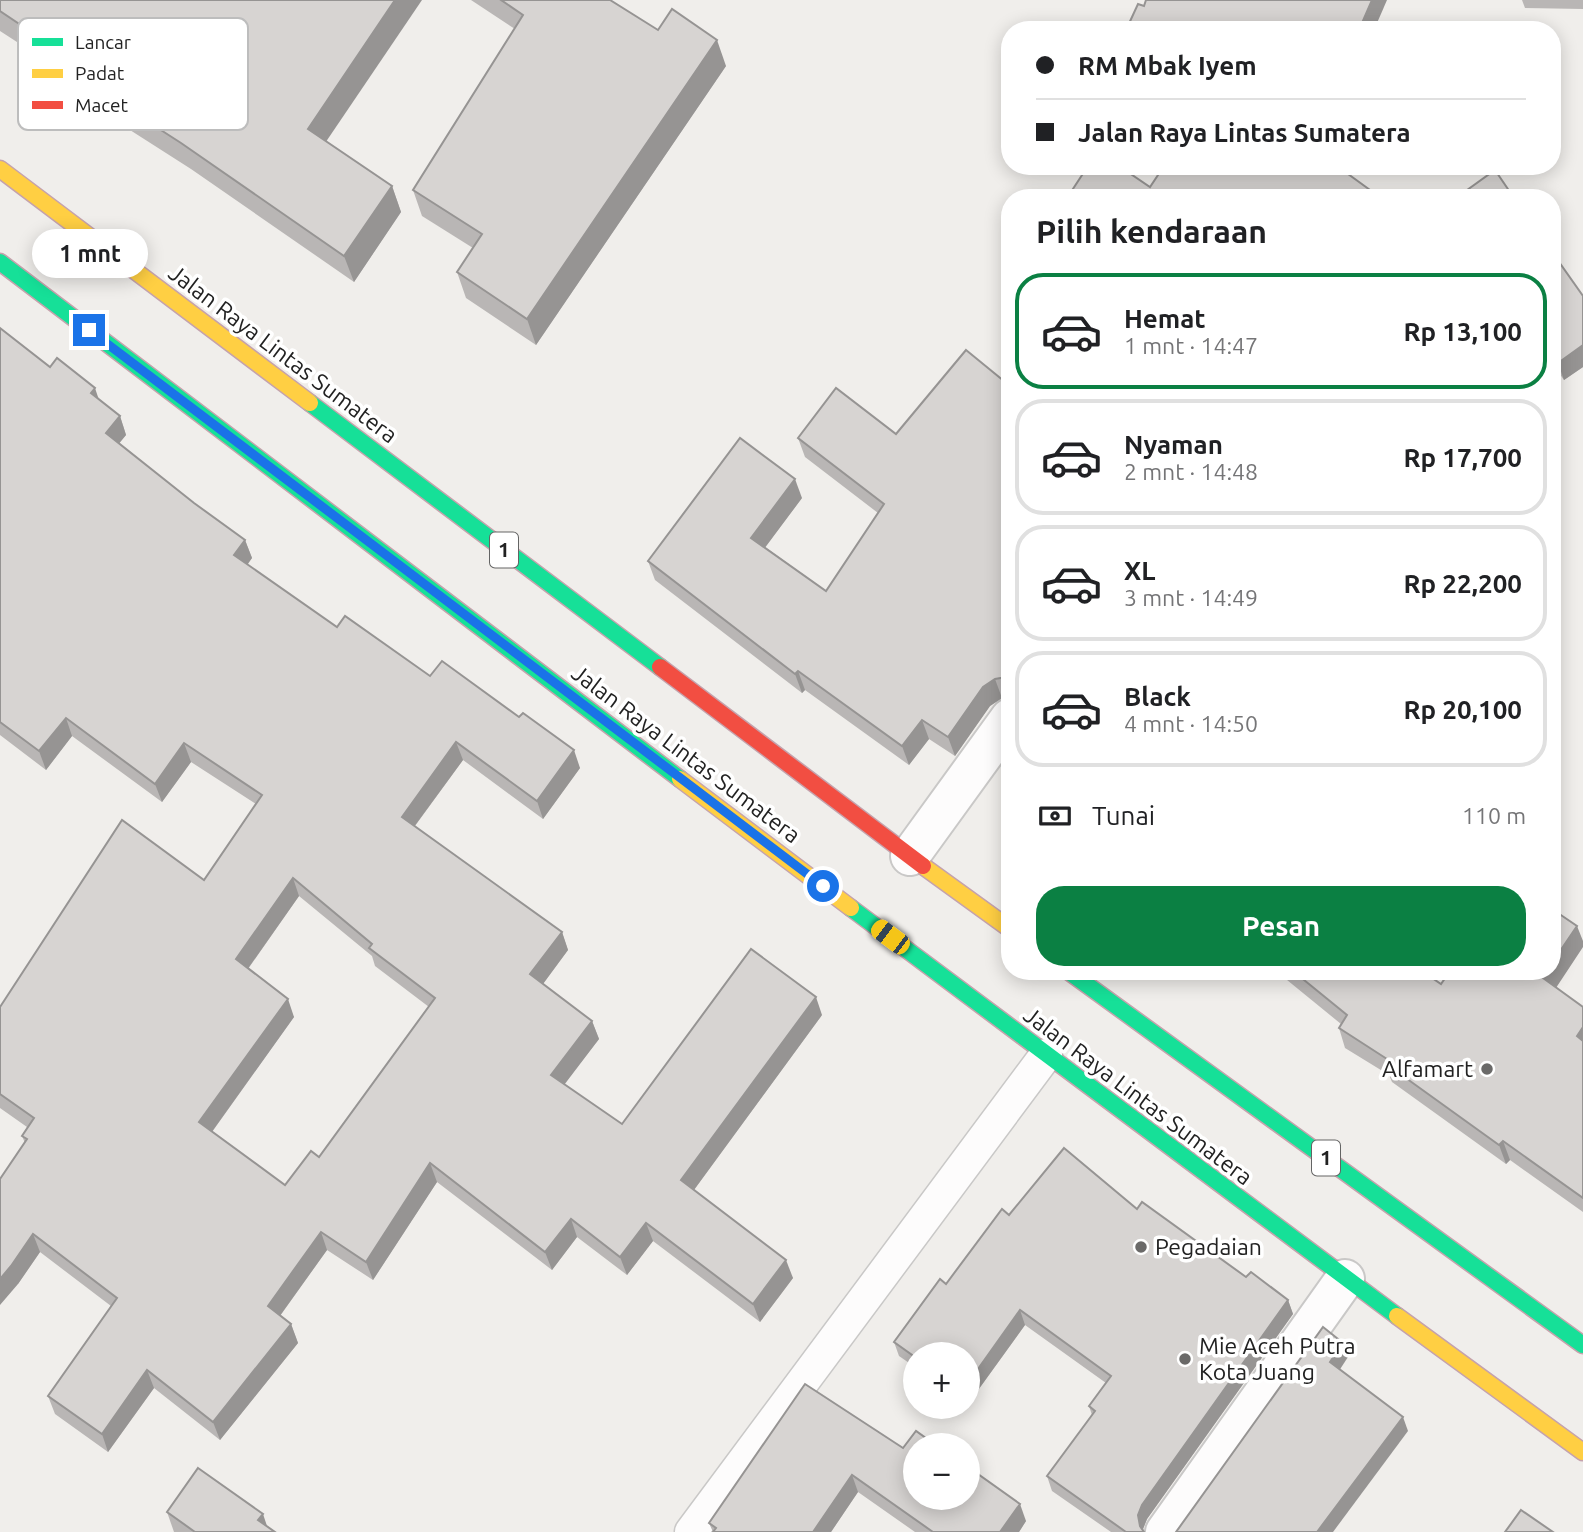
<!DOCTYPE html>
<html lang="id">
<meta charset="utf-8">
<style>
:root{--surface:#fff;--page:#f2f2f2;--text:#202124;--muted:#757577;--line:#e0e0e0;--accent:#0b8043}
body{margin:0;font-family:Ubuntu,sans-serif;background:var(--page);color:var(--text);height:100vh;display:flex;flex-direction:column;font-size:26px;white-space:nowrap}
*{box-sizing:border-box;margin:0}
p{font-size:23px;color:var(--muted)}
.icon{flex:none;width:38px;height:38px;fill:none;stroke:currentColor;stroke-width:2;stroke-linecap:round;stroke-linejoin:round}
.map{position:relative;flex:1;overflow:hidden}
.panel{position:absolute;left:1001px;top:189px;width:560px;height:791px;display:flex;flex-direction:column;background:var(--surface);border-radius:28px;box-shadow:0 4px 18px #0003}
.panel>*{flex:none}
.hud{position:absolute;left:1001px;top:21px;width:560px;height:154px;border-radius:28px;box-shadow:0 4px 18px #0003;display:grid;align-content:center;height:154px;padding:0 35px;background:var(--surface)}
.tools{position:absolute;left:903px;top:1342px;display:grid;gap:14px}
.tools a{display:grid;place-items:center;width:77px;height:77px;border-radius:50%;background:var(--surface);box-shadow:0 4px 18px #0003;font-size:35px}
.end{position:absolute;width:32px;height:32px;margin:-16px;border:9px solid #1a73e8;background:#fff;box-shadow:0 0 0 4px #fff}
.from{border-radius:50%}
.bubble{position:absolute;height:49px;border-radius:24px;background:var(--surface);box-shadow:0 4px 18px #0003;font-size:23px;font-weight:700;line-height:49px;text-align:center}
.car{position:absolute;width:21px;height:42px;margin:-21px -10px;border-radius:9px;box-shadow:0 0 5px 2px #0007;background:linear-gradient(#f5c518 24%,#345 0 40%,#f5c518 0 76%,#345 0 86%,#f5c518 0)}
.hud b{display:flex;align-items:center;gap:24px;height:66px;font-size:26px}
.hud b+b{border-top:2px solid var(--line)}
.hud i{width:18px;height:18px;background:var(--text)}
ul{padding:0;list-style:none}
li{display:flex;align-items:center;gap:21px;height:116px;margin:0 14px 10px;padding:0 21px;border:4px solid var(--line);border-radius:28px}
li div{flex:1}
li b{display:block;font-size:26px}
li em{font-style:normal;font-weight:700}
li.current{border-color:var(--accent)}
li>.icon{width:63px;height:63px;stroke-width:1.5}
h2{padding:0 35px;font-size:32px;line-height:84px}
.pay{display:flex;align-items:center;gap:18px;height:77px;padding:0 35px;font-size:26px}
.pay p{margin-inline-start:auto}
.primary-button{display:flex;gap:14px;margin-top:auto;padding:14px 35px}
.primary-button a{flex:1;height:80px;border-radius:28px;background:var(--accent);color:#fff;font-size:28px;font-weight:700;line-height:80px;text-align:center}
.map>svg:first-child{display:block}
.lines{fill:none;stroke-linecap:round;stroke-linejoin:round}
.lane-casing{stroke:#c9c8c7;stroke-width:35}
.street-casing{stroke:#c9c8c7;stroke-width:42}
.fast-casing{stroke:#c5a2ac;stroke-width:19}
.slow-casing{stroke:#c5a2ac;stroke-width:19}
.jam-casing{stroke:#c5a2ac;stroke-width:19}
.lane{stroke:#fdfcfc;stroke-width:32}
.street{stroke:#fdfcfc;stroke-width:38}
.fast{stroke:#16e098;stroke-width:16}
.slow{stroke:#ffcf43;stroke-width:16}
.jam{stroke:#f24e42;stroke-width:16}
.wall{fill:#b9b6b5;fill-rule:evenodd}
.shaded-wall{fill:#969493}
.building{fill:#d7d4d2;stroke:#969493;stroke-width:2;fill-rule:evenodd}
.route{stroke:#1a73e8;stroke-width:9}
.poi-dot{fill:#6a6968;stroke:#fff;stroke-width:2.5}
.labels{text-anchor:middle;stroke-width:7;stroke-linejoin:round;paint-order:stroke}
.shield{fill:#fff;stroke:#646464;stroke-width:2}
.shield-label{font-size:21px;font-weight:bold;fill:#222}
.street-label{font-size:23px;fill:#222;stroke:#fff}
.poi-label{font-size:23px;fill:#222;stroke:#fff;text-anchor:start}
.key{fill:#fff;stroke:#bdbdbd;stroke-width:2}
.key-label{font-size:19px;fill:#222}
</style>
<div class="map">
<svg width="1583" height="1532" viewBox="0 0 1583 1532">
<rect width="100%" height="100%" fill="#f0eeeb"/>
<g class="lines">
<defs>
<path id="lane" d="M 691,1532 L 1046,1055"/>
<g id="street">
<path d="M 910,856 L 1010,718"/>
<path d="M 1165,1532 L 1345,1279"/>
</g>
<g id="fast">
<path d="M 0,262 L 680,779"/>
<path d="M 310,403 L 660,667"/>
<path d="M 851,908 L 1397,1316"/>
<path d="M 1068,971 L 1583,1345"/>
</g>
<g id="slow">
<path d="M 0,169 L 310,403"/>
<path d="M 680,779 L 851,908"/>
<path d="M 923,866 L 1010,929"/>
<path d="M 1397,1316 L 1583,1452"/>
</g>
<path id="jam" d="M 660,667 L 923,866"/>
</defs>
<use href="#lane" class="lane-casing"/>
<use href="#street" class="street-casing"/>
<use href="#fast" class="fast-casing"/>
<use href="#slow" class="slow-casing"/>
<use href="#jam" class="jam-casing"/>
<use href="#lane" class="lane"/>
<use href="#street" class="street"/>
<use href="#fast" class="fast"/>
<use href="#slow" class="slow"/>
<use href="#jam" class="jam"/>
</g>
<g class="wall">
<path d="M 0,0 L 326,141 L 392,186 L 401,212 L 354,282 L 191,169 L 58,84 L 51,64 L 0,31 Z"/>
<path d="M 471,0 L 610,0 L 658,30 L 726,66 L 536,345 L 466,298 L 457,272 L 473,248 L 422,216 L 413,190 L 515,29 Z"/>
<path d="M 1522,0 L 1583,0 L 1583,9 L 1525,8 Z"/>
<path d="M 1552,252 L 1583,296 L 1583,367 L 1564,380 L 1552,363 Z"/>
<path d="M 0,328 L 50,367 L 99,399 L 120,416 L 126,435 L 119,443 L 194,503 L 245,540 L 252,558 L 247,564 L 337,627 L 430,676 L 580,768 L 543,819 L 463,760 L 415,826 L 562,932 L 568,950 L 543,984 L 592,1021 L 599,1039 L 564,1084 L 622,1124 L 822,1015 L 694,1190 L 793,1278 L 760,1322 L 653,1241 L 627,1275 L 577,1237 L 552,1270 L 437,1182 L 373,1280 L 327,1250 L 280,1316 L 291,1324 L 298,1343 L 220,1440 L 154,1388 L 108,1452 L 55,1414 L 48,1396 L 111,1306 L 40,1252 L 18,1284 L 25,1143 L 22,1136 L 27,1127 L 0,1108 L 0,1007 L 204,880 L 256,804 L 191,762 L 162,802 L 72,736 L 46,770 L 0,735 ZM 299,896 L 372,956 L 375,966 L 429,1007 L 319,1157 L 285,1185 L 212,1132 L 294,1017 L 248,969 Z"/>
<path d="M 1010,386 L 1010,697 L 1002,698 L 990,706 L 955,756 L 929,739 L 909,765 L 805,690 L 802,693 L 655,580 L 648,561 L 802,498 L 765,547 L 826,591 L 878,513 L 805,457 L 798,438 L 896,434 Z"/>
<path d="M 1276,971 L 1422,971 L 1441,984 L 1556,987 L 1583,1007 L 1583,1212 L 1510,1160 L 1506,1164 L 1392,1082 L 1389,1075 L 1345,1048 L 1339,1028 L 1341,1024 Z"/>
<path d="M 1137,1209 L 1246,1277 L 1288,1300 L 1293,1314 L 1147,1519 L 1143,1529 L 1144,1532 L 1111,1532 L 1052,1491 L 1047,1476 L 1092,1415 L 1089,1406 L 1106,1383 L 1025,1325 L 968,1404 L 968,1354 L 915,1354 L 915,1367 L 899,1356 L 894,1342 L 1009,1215 Z"/>
<path d="M 903,1448 L 1026,1521 L 1019,1532 L 915,1532 L 858,1492 L 831,1532 L 713,1532 L 709,1523 Z"/>
<path d="M 167,1512 L 267,1527 L 275,1532 L 174,1532 Z"/>
</g>
<g class="shaded-wall">
<path d="M 395,0 L 422,0 L 317,155 L 308,129 Z"/>
<path d="M 1372,0 L 1387,0 L 1374,30 L 1359,30 Z"/>
<path d="M 717,40 L 726,66 L 536,345 L 527,319 Z"/>
<path d="M 392,186 L 401,212 L 354,282 L 344,256 Z"/>
<path d="M 1583,345 L 1583,367 L 1564,380 L 1558,363 Z"/>
<path d="M 95,388 L 101,406 L 91,393 Z"/>
<path d="M 120,416 L 126,435 L 113,451 L 106,433 Z"/>
<path d="M 795,479 L 802,498 L 758,557 L 751,538 Z"/>
<path d="M 245,540 L 252,558 L 241,574 L 234,555 Z"/>
<path d="M 798,671 L 805,690 L 802,693 L 795,674 Z"/>
<path d="M 995,679 L 1002,698 L 990,706 L 955,756 L 948,737 L 983,687 Z"/>
<path d="M 66,718 L 72,736 L 46,770 L 39,751 Z"/>
<path d="M 922,720 L 929,739 L 909,765 L 902,746 Z"/>
<path d="M 456,742 L 463,760 L 408,835 L 402,817 Z"/>
<path d="M 184,743 L 191,762 L 162,802 L 155,784 Z"/>
<path d="M 574,750 L 580,768 L 543,819 L 537,801 Z"/>
<path d="M 293,878 L 299,896 L 242,977 L 236,959 Z"/>
<path d="M 1577,926 L 1583,941 L 1583,947 L 1550,997 L 1543,978 L 1547,971 L 1552,971 L 1552,963 Z"/>
<path d="M 562,932 L 568,950 L 537,992 L 530,974 Z"/>
<path d="M 816,997 L 822,1015 L 688,1198 L 681,1180 Z"/>
<path d="M 288,999 L 294,1017 L 206,1140 L 199,1122 Z"/>
<path d="M 592,1021 L 599,1039 L 558,1093 L 551,1075 Z"/>
<path d="M 1583,1027 L 1583,1053 L 1577,1036 Z"/>
<path d="M 1503,1141 L 1510,1160 L 1506,1164 L 1499,1145 Z"/>
<path d="M 430,1163 L 437,1182 L 373,1280 L 366,1262 Z"/>
<path d="M 571,1219 L 577,1237 L 552,1270 L 545,1252 Z"/>
<path d="M 646,1223 L 653,1241 L 627,1275 L 620,1257 Z"/>
<path d="M 321,1232 L 327,1250 L 274,1324 L 268,1306 Z"/>
<path d="M 33,1234 L 40,1252 L 18,1284 L 0,1305 L 0,1279 Z"/>
<path d="M 786,1260 L 793,1278 L 760,1322 L 753,1304 Z"/>
<path d="M 1288,1300 L 1293,1314 L 1147,1519 L 1143,1529 L 1144,1532 L 1140,1526 L 1138,1515 L 1142,1505 Z"/>
<path d="M 1020,1310 L 1025,1325 L 968,1404 L 968,1383 Z"/>
<path d="M 291,1324 L 298,1343 L 220,1440 L 213,1422 Z"/>
<path d="M 1343,1343 L 1348,1357 L 1335,1377 L 1330,1362 Z"/>
<path d="M 147,1370 L 154,1388 L 108,1452 L 102,1434 Z"/>
<path d="M 1403,1417 L 1408,1431 L 1333,1532 L 1317,1532 Z"/>
<path d="M 852,1475 L 858,1492 L 831,1532 L 813,1532 Z"/>
<path d="M 1020,1504 L 1026,1521 L 1019,1532 L 1000,1532 Z"/>
<path d="M 263,1514 L 269,1532 L 258,1520 Z"/>
</g>
<g class="building">
<path d="M 0,0 L 395,0 L 308,129 L 392,186 L 344,256 L 181,143 L 49,58 L 55,48 L 0,11 Z"/>
<path d="M 501,0 L 610,0 L 658,30 L 672,9 L 717,40 L 527,319 L 457,272 L 482,234 L 413,190 L 523,15 Z"/>
<path d="M 1146,0 L 1372,0 L 1359,30 L 1126,30 L 1138,4 L 1144,6 Z"/>
<path d="M 1088,166 L 1119,166 L 1150,187 L 1164,166 L 1337,166 L 1381,198 L 1067,198 Z"/>
<path d="M 1495,170 L 1514,198 L 1456,198 Z"/>
<path d="M 1400,194 L 1406,198 L 1398,198 Z"/>
<path d="M 1552,252 L 1583,296 L 1583,345 L 1558,363 L 1552,355 Z"/>
<path d="M 0,328 L 50,367 L 57,358 L 95,388 L 91,393 L 120,416 L 106,433 L 194,503 L 245,540 L 234,555 L 337,627 L 345,616 L 430,676 L 442,661 L 519,717 L 523,713 L 574,750 L 537,801 L 456,742 L 402,817 L 562,932 L 530,974 L 592,1021 L 551,1075 L 622,1124 L 751,949 L 816,997 L 681,1180 L 786,1260 L 753,1304 L 646,1223 L 620,1257 L 571,1219 L 545,1252 L 430,1163 L 366,1262 L 321,1232 L 268,1306 L 291,1324 L 213,1422 L 147,1370 L 102,1434 L 48,1396 L 117,1298 L 33,1234 L 11,1266 L 0,1279 L 0,1179 L 27,1139 L 22,1136 L 34,1118 L 0,1094 L 0,1007 L 122,820 L 204,880 L 262,795 L 184,743 L 155,784 L 66,718 L 39,751 L 0,722 ZM 293,878 L 372,944 L 369,948 L 435,998 L 319,1157 L 311,1151 L 285,1185 L 199,1122 L 288,999 L 236,959 Z"/>
<path d="M 966,350 L 1010,386 L 1010,679 L 1006,677 L 995,679 L 983,687 L 948,737 L 922,720 L 902,746 L 798,671 L 795,674 L 648,561 L 740,438 L 795,479 L 751,538 L 826,591 L 884,504 L 798,438 L 836,388 L 896,434 Z"/>
<path d="M 1552,909 L 1577,926 L 1552,963 Z"/>
<path d="M 1293,971 L 1422,971 L 1441,984 L 1450,971 L 1547,971 L 1543,978 L 1583,1007 L 1583,1027 L 1577,1036 L 1583,1041 L 1583,1198 L 1503,1141 L 1499,1145 L 1385,1063 L 1387,1059 L 1339,1028 L 1347,1015 Z"/>
<path d="M 1064,1148 L 1137,1209 L 1142,1202 L 1246,1277 L 1251,1272 L 1288,1300 L 1142,1505 L 1138,1515 L 1140,1526 L 1144,1532 L 1126,1532 L 1047,1476 L 1095,1411 L 1089,1406 L 1111,1376 L 1020,1310 L 968,1383 L 968,1354 L 915,1354 L 915,1357 L 894,1342 L 940,1279 L 946,1284 L 1002,1209 L 1009,1215 Z"/>
<path d="M 1323,1327 L 1343,1343 L 1330,1362 L 1403,1417 L 1317,1532 L 1176,1532 Z"/>
<path d="M 805,1384 L 903,1448 L 916,1431 L 937,1446 L 915,1446 L 915,1498 L 968,1498 L 968,1467 L 1020,1504 L 1000,1532 L 933,1532 L 852,1475 L 813,1532 L 713,1532 L 716,1528 L 709,1523 Z"/>
<path d="M 198,1468 L 263,1514 L 258,1520 L 275,1532 L 195,1532 L 167,1512 Z"/>
<path d="M 1521,1510 L 1553,1532 L 1505,1532 Z"/>
</g>
<g class="lines">
<path class="route" d="M 89,330 L 823,886"/>
</g>
<g class="poi-dot">
<circle cx="1487" cy="1069" r="7"/>
<circle cx="1141" cy="1247" r="7"/>
<circle cx="1185" cy="1359" r="7"/>
</g>
<g class="labels">
<g class="shield">
<rect x="490" y="532.5" width="28" height="35" rx="5"/>
<rect x="1312" y="1140.5" width="28" height="35" rx="5"/>
</g>
<g class="shield-label">
<text x="504" y="557">1</text>
<text x="1326" y="1165">1</text>
</g>
<g class="street-label">
<text transform="translate(283 354) rotate(37)" y="8">Jalan Raya Lintas Sumatera</text>
<text transform="translate(686 754) rotate(37)" y="8">Jalan Raya Lintas Sumatera</text>
<text transform="translate(1138 1096) rotate(37)" y="8">Jalan Raya Lintas Sumatera</text>
</g>
<g class="poi-label">
<text x="1473" y="1077" text-anchor="end">Alfamart</text>
<text x="1155" y="1255">Pegadaian</text>
<text x="1199" y="1354">Mie Aceh Putra<tspan x="1199" dy="26">Kota Juang</tspan></text>
</g>
</g>
<rect x="18" y="18" width="230" height="112" rx="10" class="key"/>
<rect x="32" y="38" width="31" height="8" fill="#16e098"/>
<rect x="32" y="69" width="31" height="9" fill="#ffcf43"/>
<rect x="32" y="101" width="31" height="8" fill="#f24e42"/>
<g class="key-label">
<text x="75" y="49">Lancar</text>
<text x="75" y="80">Padat</text>
<text x="75" y="112">Macet</text>
</g>
</svg>
<div class="tools">
<a>+</a>
<a>−</a>
</div>
<i class="end from" style="left:823px;top:886px"></i>
<i class="end" style="left:89px;top:330px"></i>
<div class="bubble" style="left:32px;top:229px;width:116px">1 mnt</div>
<i class="car" style="left:890px;top:937px;rotate:307deg"></i>
<div class="hud">
<b><i class="from"></i>RM Mbak Iyem</b>
<b><i></i>Jalan Raya Lintas Sumatera</b>
</div>
<section class="panel">
<h2>Pilih kendaraan</h2>
<ul>
<li class="current"><svg class="icon" aria-label="car" viewBox="0 0 24 24"><path d="M5 17H2v-5l4-1 3-4h7l3 4 3 1v5h-3M9 17h6M6 11h13"/><circle cx="7" cy="17" r="2"/><circle cx="17" cy="17" r="2"/></svg><div><b>Hemat</b><p>1 mnt · 14:47</p></div><em>Rp 13,100</em></li>
<li><svg class="icon" aria-label="car" viewBox="0 0 24 24"><path d="M5 17H2v-5l4-1 3-4h7l3 4 3 1v5h-3M9 17h6M6 11h13"/><circle cx="7" cy="17" r="2"/><circle cx="17" cy="17" r="2"/></svg><div><b>Nyaman</b><p>2 mnt · 14:48</p></div><em>Rp 17,700</em></li>
<li><svg class="icon" aria-label="car" viewBox="0 0 24 24"><path d="M5 17H2v-5l4-1 3-4h7l3 4 3 1v5h-3M9 17h6M6 11h13"/><circle cx="7" cy="17" r="2"/><circle cx="17" cy="17" r="2"/></svg><div><b>XL</b><p>3 mnt · 14:49</p></div><em>Rp 22,200</em></li>
<li><svg class="icon" aria-label="car" viewBox="0 0 24 24"><path d="M5 17H2v-5l4-1 3-4h7l3 4 3 1v5h-3M9 17h6M6 11h13"/><circle cx="7" cy="17" r="2"/><circle cx="17" cy="17" r="2"/></svg><div><b>Black</b><p>4 mnt · 14:50</p></div><em>Rp 20,100</em></li>
</ul>
<div class="pay"><svg class="icon" aria-label="cash" viewBox="0 0 24 24"><path d="M3 7h18v10H3z"/><circle cx="12" cy="12" r="2"/></svg>Tunai<p>110 m</p></div>
<div class="primary-button"><a>Pesan</a></div>
</section>
</div>
